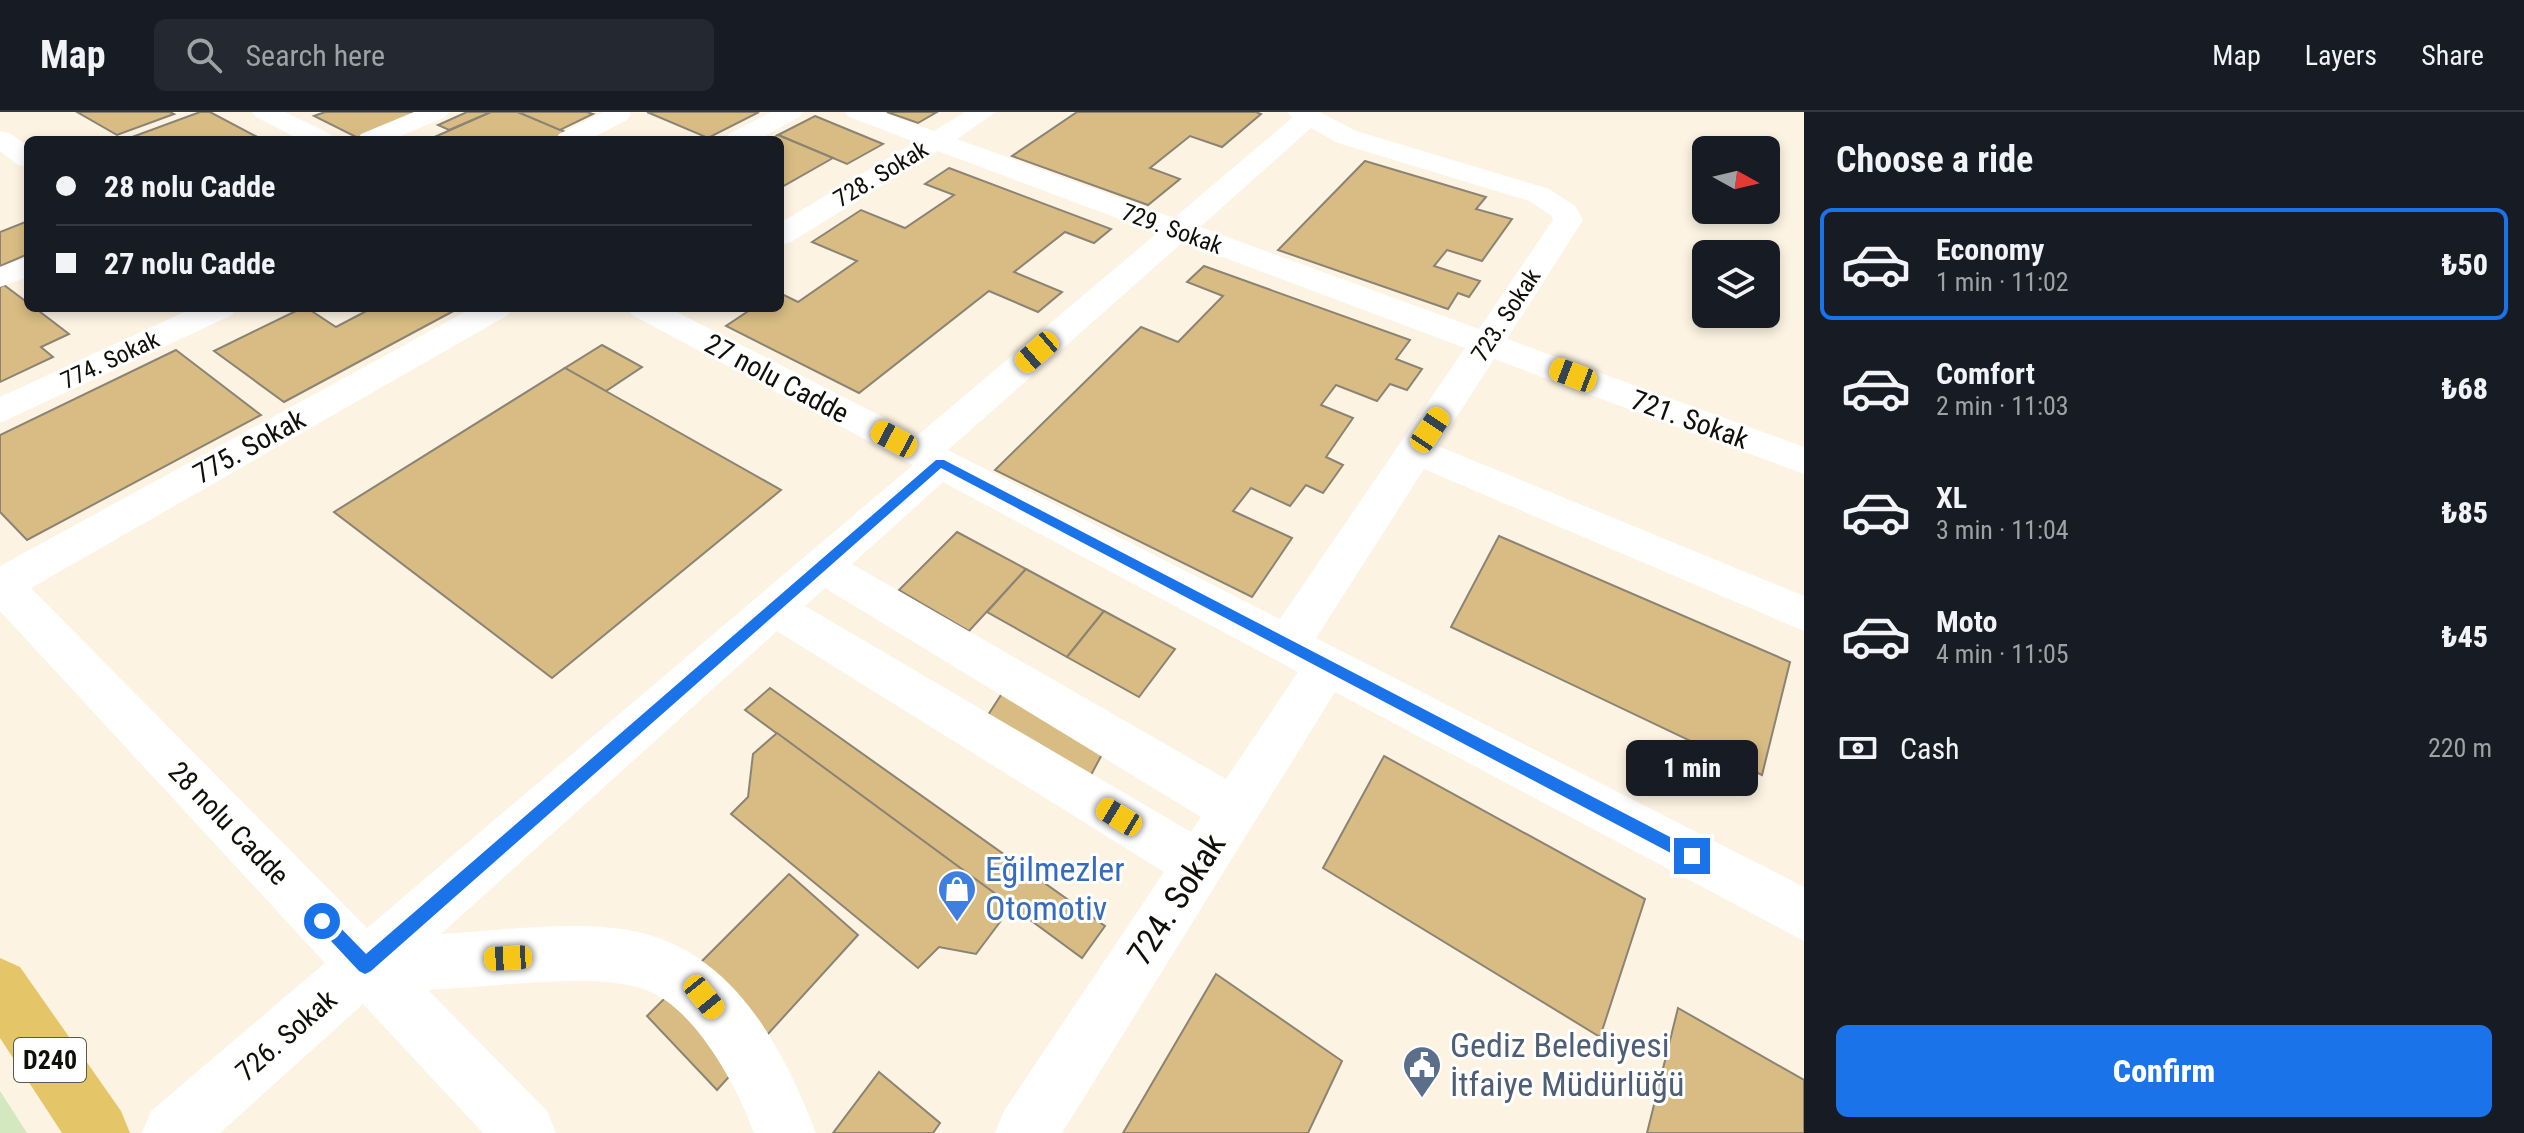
<!DOCTYPE html>
<meta charset="utf-8">
<style>
:root{--surface:#171b24;--page:#242831;--text:#f1f3f6;--muted:#9ea1a6;--line:#363941;--accent:#1a73e8}
body{margin:0;font-family:"Roboto Condensed",sans-serif;background:var(--page);color:var(--text);height:100vh;display:flex;flex-direction:column;font-size:30px;white-space:nowrap}
*{box-sizing:border-box;margin:0}
p{font-size:26px;color:var(--muted)}
.icon{flex:none;width:44px;height:44px;fill:none;stroke:currentColor;stroke-width:2;stroke-linecap:round;stroke-linejoin:round}
.map{position:relative;flex:1;overflow:hidden}
.details{display:flex;flex-direction:column;background:var(--surface);width:720px}
.details>*{flex:none}
.banner{position:absolute;left:24px;top:24px;width:760px;height:176px;border-radius:12px;box-shadow:0 4px 12px #0003;display:grid;align-content:center;height:176px;padding:0 32px;background:var(--surface)}
.needle{width:52px;rotate:98deg}
.buttons{position:absolute;left:1692px;top:24px;display:grid;gap:16px}
.buttons a{display:grid;place-items:center;width:88px;height:88px;border-radius:12px;background:var(--surface);box-shadow:0 4px 12px #0003;font-size:40px}
.end{position:absolute;width:36px;height:36px;margin:-18px;border:10px solid #1a73e8;background:#fff;box-shadow:0 0 0 4px #fff}
.from{border-radius:50%}
.bubble{position:absolute;height:56px;border-radius:12px;background:var(--surface);box-shadow:0 4px 12px #0003;font-size:26px;font-weight:800;line-height:56px;text-align:center}
.car{position:absolute;width:24px;height:48px;margin:-24px -12px;border-radius:10px;box-shadow:0 0 6px 2px #0007;background:linear-gradient(#f5c518 24%,#345 0 40%,#f5c518 0 76%,#345 0 86%,#f5c518 0)}
.banner b{display:flex;align-items:center;gap:28px;height:76px;font-size:30px}
.banner b+b{border-top:2px solid var(--line)}
.banner i{width:20px;height:20px;background:var(--text)}
ul{padding:0;list-style:none}
li{display:flex;align-items:center;gap:24px;height:112px;margin:0 16px 12px;padding:0 16px;border:4px solid transparent;border-radius:12px}
li div{flex:1}
li b{display:block;font-size:30px}
li em{font-style:normal;font-weight:800}
li.on{border-color:var(--accent)}
li>.icon{width:72px;height:72px;stroke-width:1.5}
h2{padding:0 32px;font-size:36px;line-height:96px}
.pay{display:flex;align-items:center;gap:20px;height:88px;padding:0 32px;font-size:30px}
.pay p{margin-inline-start:auto}
.button{display:flex;gap:16px;margin-top:auto;padding:16px 32px}
.button a{flex:1;height:92px;border-radius:12px;background:var(--accent);color:#fff;font-size:32px;font-weight:800;line-height:92px;text-align:center}
header{display:flex;align-items:center;gap:48px;box-sizing:border-box;height:112px;padding:0 40px;background:var(--surface);border-bottom:2px solid var(--line)}
header strong{font-size:38px}
nav{display:flex;gap:44px;margin-inline-start:auto;font-size:28px}
.search{width:560px;height:72px;background:var(--page);display:flex;align-items:center;gap:20px;box-sizing:border-box;padding:0 28px;border-radius:12px;color:var(--muted);font-size:30px}
main{display:flex;flex:1;min-height:0}
.map>svg:first-child{display:block}
.green{fill:#d4e8c0}
.building{fill:#d8bc83;stroke:#8b8374;stroke-width:2}
.lines{fill:none;stroke-linecap:round;stroke-linejoin:round}
.minor{fill:#fff;fill-rule:evenodd}
.highway{fill:#e4c568;fill-rule:evenodd}
.route{fill:#1a73e8}
.labels{text-anchor:middle;stroke-width:6;stroke-linejoin:round;paint-order:stroke}
.far-street-label{font-size:24px;fill:#110f09;stroke:#fff}
.shield{fill:#fff;stroke:#585753;stroke-width:2}
.shield-label{font-size:26px;font-weight:bold;fill:#110f09}
.street-label{font-size:28px;fill:#110f09;stroke:#fff}
.near-shop-label{font-size:34px;fill:#366cbe;stroke:#fff;text-anchor:start}
.near-street-label{font-size:34px;fill:#110f09;stroke:#fff}
.near-service-label{font-size:34px;fill:#4e5e75;stroke:#fff;text-anchor:start}
</style>
<header>
<strong>Map</strong>
<div class="search"><svg class="icon" aria-label="search" viewBox="0 0 24 24"><circle cx="10" cy="10" r="6"/><path d="M15 15l6 6"/></svg>Search here</div>
<nav><a>Map</a><a>Layers</a><a>Share</a></nav>
</header>
<main>
<div class="map">
<svg width="1804" height="1021" viewBox="0 0 1804 1021">
<rect width="100%" height="100%" fill="#fcf3e2"/>
<path class="green" d="M 0,979 L 27,1021 L 0,1021 Z"/>
<g class="building">
<path d="M 77,0 L 170,0 L 174,2 L 117,23 Z"/>
<path d="M 200,0 L 210,0 L 263,28 L 124,28 Z"/>
<path d="M 325,0 L 421,0 L 358,26 L 314,4 Z"/>
<path d="M 467,0 L 491,0 L 449,18 L 438,13 Z"/>
<path d="M 491,0 L 518,0 L 568,21 L 554,28 L 430,27 Z"/>
<path d="M 518,0 L 587,0 L 593,2 L 560,18 Z"/>
<path d="M 647,0 L 759,0 L 708,26 Z"/>
<path d="M 887,0 L 937,0 L 918,11 Z"/>
<path d="M 1077,0 L 1256,0 L 1261,2 L 1222,35 L 1190,24 L 1150,56 L 1180,67 L 1148,93 L 1012,44 Z"/>
<path d="M 815,4 L 883,32 L 847,52 L 778,23 Z"/>
<path d="M 778,23 L 833,46 L 780,76 L 780,28 L 769,28 Z"/>
<path d="M 1365,49 L 1486,85 L 1476,97 L 1512,107 L 1482,149 L 1447,138 L 1434,154 L 1480,169 L 1469,185 L 1458,181 L 1448,197 L 1278,138 Z"/>
<path d="M 949,56 L 1111,117 L 1094,131 L 1065,120 L 1014,160 L 1062,180 L 1038,200 L 989,179 L 859,281 L 726,214 L 753,196 L 780,196 L 780,181 L 798,190 L 857,149 L 812,130 L 861,98 L 905,116 L 954,83 L 925,72 Z"/>
<path d="M 28,109 L 28,142 L 0,154 L 0,120 Z"/>
<path d="M 1204,154 L 1410,228 L 1396,247 L 1422,257 L 1407,278 L 1390,272 L 1377,289 L 1336,273 L 1321,293 L 1353,306 L 1326,345 L 1343,353 L 1323,381 L 1306,373 L 1290,394 L 1251,376 L 1233,399 L 1292,426 L 1252,485 L 995,358 L 1141,215 L 1178,230 L 1223,184 L 1187,170 Z"/>
<path d="M 4,173 L 28,191 L 28,196 L 35,196 L 69,222 L 41,235 L 53,245 L 0,270 L 0,175 Z"/>
<path d="M 302,196 L 307,196 L 336,215 L 372,196 L 459,196 L 284,290 L 214,239 Z"/>
<path d="M 602,233 L 642,255 L 606,279 L 565,256 Z"/>
<path d="M 176,238 L 261,303 L 27,428 L 0,400 L 0,323 Z"/>
<path d="M 565,256 L 781,378 L 552,566 L 334,400 Z"/>
<path d="M 957,420 L 1026,457 L 969,519 L 899,478 Z"/>
<path d="M 1499,424 L 1790,550 L 1762,663 L 1451,515 Z"/>
<path d="M 1026,457 L 1104,499 L 1067,545 L 987,500 Z"/>
<path d="M 1104,499 L 1175,537 L 1139,585 L 1067,545 Z"/>
<path d="M 1012,566 L 1116,616 L 1083,678 L 975,623 Z"/>
<path d="M 770,576 L 1105,814 L 1082,846 L 745,598 Z"/>
<path d="M 777,621 L 1012,794 L 976,842 L 939,835 L 918,856 L 731,702 L 748,685 L 753,642 Z"/>
<path d="M 1384,644 L 1645,787 L 1600,925 L 1323,756 Z"/>
<path d="M 789,762 L 858,823 L 717,978 L 647,904 Z"/>
<path d="M 1216,862 L 1342,949 L 1308,1021 L 1123,1021 Z"/>
<path d="M 1678,896 L 1804,968 L 1804,1021 L 1647,1021 Z"/>
<path d="M 879,960 L 940,1011 L 933,1021 L 833,1021 Z"/>
</g>
<g class="lines">
<g class="minor">
<path d="M 252,0 L 285,0 L 330,22 L 334,28 L 301,28 L 256,5 Z"/>
<path d="M 414,0 L 449,0 L 445,5 L 392,28 L 357,28 L 361,22 Z"/>
<path d="M 604,0 L 629,0 L 631,3 L 627,8 L 588,28 L 555,28 L 559,22 Z"/>
<path d="M 771,0 L 803,0 L 799,5 L 758,28 L 725,28 L 729,22 Z"/>
<path d="M 845,0 L 882,0 L 934,19 L 965,0 L 996,0 L 957,27 L 1174,106 L 1292,6 L 1287,0 L 1319,0 L 1356,19 L 1549,77 L 1575,94 L 1583,108 L 1507,227 L 1804,335 L 1804,362 L 1494,247 L 1438,334 L 1804,484 L 1804,519 L 1424,357 L 1316,526 L 1804,775 L 1804,829 L 1335,580 L 1062,1021 L 995,1021 L 1004,999 L 1164,760 L 777,519 L 441,822 C 497,819 556,810 613,816 C 726,827 779,926 816,1021 L 754,1021 C 737,974 695,896 646,878 C 596,859 485,876 428,878 L 547,999 L 556,1021 L 483,1021 L 363,892 L 220,1021 L 142,1021 L 151,999 L 325,851 L 0,499 L 0,454 L 472,196 L 512,196 L 508,203 L 31,476 L 367,816 L 913,353 L 632,203 L 628,196 L 669,196 L 918,323 L 1157,121 L 938,39 L 791,130 L 780,133 L 780,111 L 915,30 L 849,5 ZM 1311,16 L 1338,31 L 1529,89 L 1552,104 L 1553,108 L 1479,217 L 1200,115 ZM 1183,130 L 1465,236 L 1280,507 L 948,338 ZM 943,370 L 1298,560 L 1226,667 L 852,452 ZM 825,476 L 1201,705 L 1191,720 L 805,494 Z"/>
<path d="M 0,19 L 9,21 L 28,34 L 28,55 L 18,53 L 0,39 Z"/>
<path d="M 28,145 L 28,165 L 0,175 L 0,155 Z"/>
<path d="M 193,196 L 236,196 L 232,203 L 0,311 L 0,285 Z"/>
</g>
<path class="highway" d="M 0,846 L 20,855 L 121,999 L 130,1021 L 62,1021 L 0,926 Z"/>
</g>
<path class="route" d="M 936,348 L 944,348 L 1697,739 L 1697,749 L 1686,749 L 941,356 L 371,859 L 365,862 L 359,859 L 317,814 L 317,803 L 328,803 L 366,842 Z"/>
<defs>
<symbol id="shop-pin" viewBox="-11 -11 22 30"><path d="M0 17L-7.5 6A9.5 9.5 0 1 1 7.5 6Z" fill="#3f7fe0" stroke="#fff"/><path d="M-5-2.5h2.3a2.7 3.5 0 0 1 5.4 0H5L5.5 6h-11ZM-1.5-2.5h3a1.5 2.3 0 0 0-3 0Z" fill="#fff"/></symbol>
<symbol id="civic-pin" viewBox="-11 -11 22 30"><path d="M0 17L-7.5 6A9.5 9.5 0 1 1 7.5 6Z" fill="#5c6f8a" stroke="#fff"/><path d="M-.6-6.5H3V-4.5H.6V-3L4-1V1h2V6H-6V1h2V-1L-.6-3ZM-1.2 2.5V6h2.4V2.5Z" fill="#fff"/></symbol>
</defs>
<g fill-rule="evenodd">
<use href="#shop-pin" x="935" y="755" width="44" height="60"/>
<use href="#civic-pin" x="1400" y="931" width="44" height="60"/>
</g>
<g class="labels">
<g class="far-street-label">
<text transform="translate(881 62) rotate(-31)" y="8">728. Sokak</text>
<text transform="translate(1172 117) rotate(20)" y="8">729. Sokak</text>
<text transform="translate(1506 203) rotate(-57)" y="8">723. Sokak</text>
<text transform="translate(110 248) rotate(-25)" y="8">774. Sokak</text>
</g>
<rect class="shield" x="14" y="926" width="72" height="44" rx="6"/>
<g class="shield-label">
<text x="50" y="957">D240</text>
</g>
<g class="street-label">
<text transform="translate(777 266) rotate(28)" y="10">27 nolu Cadde</text>
<text transform="translate(1690 307) rotate(20)" y="10">721. Sokak</text>
<text transform="translate(249 334) rotate(-29)" y="10">775. Sokak</text>
<text transform="translate(229 711) rotate(46)" y="10">28 nolu Cadde</text>
<text transform="translate(286 923) rotate(-41)" y="10">726. Sokak</text>
</g>
<g class="near-shop-label">
<text x="985" y="769">Eğilmezler<tspan x="985" dy="39">Otomotiv</tspan></text>
</g>
<g class="near-street-label">
<text transform="translate(1176 787) rotate(-57)" y="12">724. Sokak</text>
</g>
<g class="near-service-label">
<text x="1450" y="945">Gediz Belediyesi<tspan x="1450" dy="39">İtfaiye Müdürlüğü</tspan></text>
</g>
</g>
</svg>
<div class="buttons">
<a><svg class="needle" viewBox="-14 -14 28 28"><path d="M0-13l5 13h-10z" fill="#e53935"/><path d="M0 13l5-13h-10z" fill="#9ea1a6"/></svg></a>
<a><svg class="icon" aria-label="layers" viewBox="0 0 24 24"><path d="M12 4l9 5-9 5-9-5zM3 14l9 5 9-5"/></svg></a>
</div>
<i class="end from" style="left:322px;top:809px"></i>
<i class="end" style="left:1692px;top:744px"></i>
<div class="bubble" style="left:1626px;top:628px;width:132px">1 min</div>
<i class="car" style="left:1037px;top:240px;rotate:229deg"></i>
<i class="car" style="left:1573px;top:263px;rotate:291deg"></i>
<i class="car" style="left:1430px;top:318px;rotate:34deg"></i>
<i class="car" style="left:894px;top:327px;rotate:298deg"></i>
<i class="car" style="left:1119px;top:705px;rotate:301deg"></i>
<i class="car" style="left:508px;top:846px;rotate:267deg"></i>
<i class="car" style="left:704px;top:885px;rotate:141deg"></i>
<div class="banner">
<b><i class="from"></i>28 nolu Cadde</b>
<b><i></i>27 nolu Cadde</b>
</div>
</div>
<section class="details">
<h2>Choose a ride</h2>
<ul>
<li class="on"><svg class="icon" aria-label="car" viewBox="0 0 24 24"><path d="M5 17H2v-5l4-1 3-4h7l3 4 3 1v5h-3M9 17h6M6 11h13"/><circle cx="7" cy="17" r="2"/><circle cx="17" cy="17" r="2"/></svg><div><b>Economy</b><p>1 min · 11:02</p></div><em>₺50</em></li>
<li><svg class="icon" aria-label="car" viewBox="0 0 24 24"><path d="M5 17H2v-5l4-1 3-4h7l3 4 3 1v5h-3M9 17h6M6 11h13"/><circle cx="7" cy="17" r="2"/><circle cx="17" cy="17" r="2"/></svg><div><b>Comfort</b><p>2 min · 11:03</p></div><em>₺68</em></li>
<li><svg class="icon" aria-label="car" viewBox="0 0 24 24"><path d="M5 17H2v-5l4-1 3-4h7l3 4 3 1v5h-3M9 17h6M6 11h13"/><circle cx="7" cy="17" r="2"/><circle cx="17" cy="17" r="2"/></svg><div><b>XL</b><p>3 min · 11:04</p></div><em>₺85</em></li>
<li><svg class="icon" aria-label="car" viewBox="0 0 24 24"><path d="M5 17H2v-5l4-1 3-4h7l3 4 3 1v5h-3M9 17h6M6 11h13"/><circle cx="7" cy="17" r="2"/><circle cx="17" cy="17" r="2"/></svg><div><b>Moto</b><p>4 min · 11:05</p></div><em>₺45</em></li>
</ul>
<div class="pay"><svg class="icon" aria-label="cash" viewBox="0 0 24 24"><path d="M3 7h18v10H3z"/><circle cx="12" cy="12" r="2"/></svg>Cash<p>220 m</p></div>
<div class="button"><a>Confirm</a></div>
</section>
</main>
